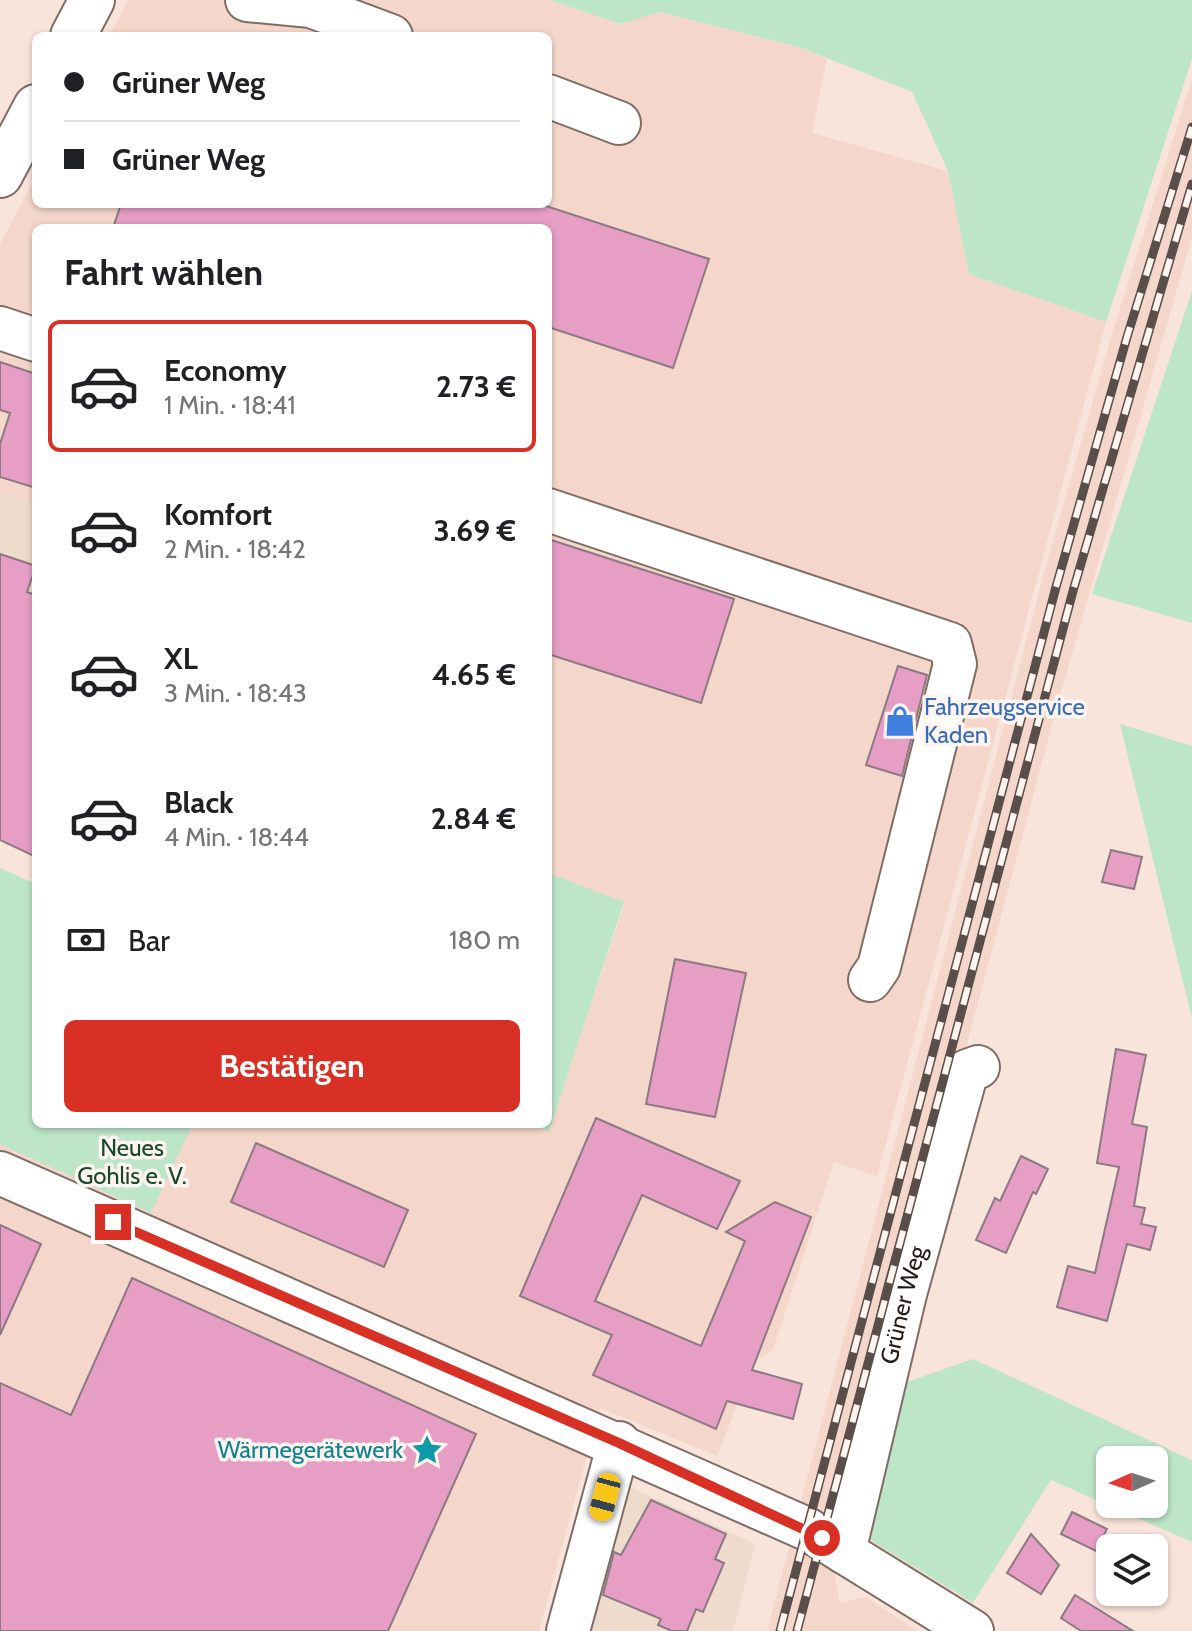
<!DOCTYPE html>
<html lang="de">
<meta charset="utf-8">
<style>
:root{--surface:#fff;--page:#f2f2f2;--text:#202124;--muted:#757577;--line:#e0e0e0;--accent:#d93025}
body{margin:0;font-family:Cabin,sans-serif;background:var(--page);color:var(--text);height:100vh;display:flex;flex-direction:column;font-size:30px;white-space:nowrap}
*{box-sizing:border-box;margin:0}
p{font-size:26px;color:var(--muted)}
.icon{flex:none;width:44px;height:44px;fill:none;stroke:currentColor;stroke-width:2;stroke-linecap:round;stroke-linejoin:round}
.map{position:relative;flex:1;overflow:hidden}
.side{position:absolute;left:32px;top:224px;width:520px;height:904px;display:flex;flex-direction:column;background:var(--surface);border-radius:12px;box-shadow:0 2px 6px #0004}
.side>*{flex:none}
.hud{position:absolute;left:32px;top:32px;width:520px;height:176px;border-radius:12px;box-shadow:0 2px 6px #0004;display:grid;align-content:center;height:176px;padding:0 32px;background:var(--surface)}
.needle{width:52px;rotate:267deg}
.buttons{position:absolute;left:1096px;top:1446px;display:grid;gap:16px}
.buttons a{display:grid;place-items:center;width:72px;height:72px;border-radius:12px;background:var(--surface);box-shadow:0 2px 6px #0004;font-size:40px}
.end{position:absolute;width:36px;height:36px;margin:-18px;border:10px solid #d93025;background:#fff;box-shadow:0 0 0 4px #fff}
.from{border-radius:50%}
.car{position:absolute;width:24px;height:48px;margin:-24px -12px;border-radius:10px;box-shadow:0 0 6px 2px #0007;background:linear-gradient(#f5c518 24%,#345 0 40%,#f5c518 0 76%,#345 0 86%,#f5c518 0)}
.hud b{display:flex;align-items:center;gap:28px;height:76px;font-size:30px}
.hud b+b{border-top:2px solid var(--line)}
.hud i{width:20px;height:20px;background:var(--text)}
ul{padding:0;list-style:none}
li{display:flex;align-items:center;gap:24px;height:132px;margin:0 16px 12px;padding:0 16px;border:4px solid transparent;border-radius:12px}
li div{flex:1}
li b{display:block;font-size:30px}
li em{font-style:normal;font-weight:700}
li.active{border-color:var(--accent)}
li>.icon{width:72px;height:72px;stroke-width:1.5}
h2{padding:0 32px;font-size:36px;line-height:96px}
.pay{display:flex;align-items:center;gap:20px;height:88px;padding:0 32px;font-size:30px}
.pay p{margin-inline-start:auto}
.action{display:flex;gap:16px;margin-top:auto;padding:16px 32px}
.action a{flex:1;height:92px;border-radius:12px;background:var(--accent);color:#fff;font-size:32px;font-weight:700;line-height:92px;text-align:center}
.map>svg:first-child{display:block}
.commercial{fill:#eedbcb}
.built{fill:#f4d7ca}
.green{fill:#bde5c8;fill-rule:evenodd}
.building{fill:#e69ec4;stroke:#8c7983;stroke-width:2}
.lines{fill:none;stroke-linecap:round;stroke-linejoin:round}
.minor-casing{stroke:#7f6d65;stroke-width:46}
.major-casing{stroke:#7f6d65;stroke-width:48}
.minor{stroke:#fff;stroke-width:42}
.major{stroke:#fff;stroke-width:44}
.rail-casing{stroke:#594e49;stroke-width:9}
.rail{stroke:#fdf4f0;stroke-width:6;stroke-dasharray:18;stroke-linecap:butt}
.route{stroke:#d93025;stroke-width:10}
.labels{text-anchor:middle;stroke-width:7;stroke-linejoin:round;paint-order:stroke}
.shop-label{font-size:24px;fill:#366cbe;stroke:#fdf4f0;text-anchor:start}
.park-label{font-size:24px;fill:#16492a;stroke:#fdf4f0}
.street-label{font-size:24px;fill:#221b17;stroke:#fdf4f0}
.culture-label{font-size:24px;fill:#0d838f;stroke:#fdf4f0;text-anchor:end}
</style>
<div class="map">
<svg width="1192" height="1631" viewBox="0 0 1192 1631">
<rect width="100%" height="100%" fill="#f9e4db"/>
<g class="commercial">
<path d="M 0,490 L 36,502 L 36,710 L 0,698 Z"/>
<path d="M 624,1484 L 755,1544 L 733,1631 L 581,1631 Z"/>
</g>
<g class="built">
<path d="M 128,0 L 550,0 L 619,24 L 659,12 L 802,48 L 827,59 L 812,133 L 948,171 L 969,274 L 1106,322 L 877,1176 L 834,1162 L 773,1350 L 754,1362 L 717,1456 L 600,1408 L 539,1631 L 0,1631 L 0,1144 L 151,1213 L 193,1124 L 532,1124 L 549,1131 L 624,905 L 548,875 L 548,228 L 36,228 L 36,502 L 0,490 L 0,244 L 36,176 L 36,204 L 548,204 L 548,36 L 109,36 Z"/>
<path d="M 1192,79 L 1192,237 L 1056,710 L 857,1457 L 835,1580 L 840,1603 L 866,1597 L 918,1631 L 767,1631 L 1041,584 L 1112,334 Z"/>
</g>
<g class="green">
<path d="M 550,0 L 1192,0 L 1192,59 L 1106,322 L 969,274 L 948,171 L 912,92 L 802,48 L 660,12 L 620,24 Z"/>
<path d="M 1192,291 L 1192,623 L 1092,594 Z"/>
<path d="M 1120,724 L 1192,746 L 1192,1019 Z"/>
<path d="M 0,868 L 36,884 L 36,1124 L 193,1124 L 151,1213 L 0,1144 Z"/>
<path d="M 548,873 L 624,902 L 549,1132 L 532,1124 L 548,1124 Z"/>
<path d="M 973,1359 L 1192,1460 L 1192,1542 L 1051,1480 L 973,1603 L 864,1536 L 898,1385 ZM 1110,1460 L 1154,1460 L 1154,1504 L 1110,1504 Z"/>
</g>
<g class="building">
<path d="M 121,204 L 540,204 L 709,259 L 673,368 L 548,327 L 548,228 L 113,228 Z"/>
<path d="M 0,362 L 36,374 L 36,488 L 0,477 L 0,444 L 10,413 L 0,410 Z"/>
<path d="M 548,539 L 734,599 L 701,703 L 548,654 Z"/>
<path d="M 0,554 L 36,566 L 27,592 L 36,595 L 36,857 L 0,840 Z"/>
<path d="M 898,666 L 927,675 L 902,776 L 866,765 Z"/>
<path d="M 1111,850 L 1142,857 L 1134,889 L 1102,882 Z"/>
<path d="M 675,959 L 746,973 L 715,1117 L 646,1104 Z"/>
<path d="M 1116,1049 L 1146,1055 L 1132,1124 L 1147,1127 L 1134,1206 L 1145,1208 L 1141,1224 L 1156,1227 L 1150,1250 L 1127,1244 L 1107,1321 L 1057,1307 L 1068,1266 L 1095,1273 L 1119,1167 L 1097,1163 Z"/>
<path d="M 596,1118 L 740,1181 L 717,1229 L 642,1195 L 595,1301 L 701,1346 L 745,1241 L 726,1232 L 775,1202 L 811,1217 L 752,1370 L 802,1384 L 793,1419 L 727,1401 L 716,1429 L 593,1375 L 612,1335 L 520,1296 Z"/>
<path d="M 256,1143 L 408,1210 L 384,1267 L 231,1202 Z"/>
<path d="M 1021,1156 L 1048,1169 L 1036,1194 L 1033,1192 L 1006,1253 L 976,1240 L 995,1198 L 1000,1201 Z"/>
<path d="M 0,1225 L 41,1244 L 0,1335 Z"/>
<path d="M 132,1278 L 476,1434 L 388,1631 L 0,1631 L 0,1383 L 71,1415 Z"/>
<path d="M 651,1500 L 726,1534 L 715,1559 L 724,1563 L 703,1612 L 696,1609 L 687,1631 L 672,1631 L 658,1625 L 661,1619 L 603,1595 L 614,1552 L 621,1555 Z"/>
<path d="M 1072,1512 L 1107,1529 L 1096,1551 L 1061,1534 Z"/>
<path d="M 1031,1534 L 1059,1565 L 1041,1594 L 1007,1573 Z"/>
<path d="M 1075,1595 L 1096,1608 L 1133,1631 L 1081,1631 L 1061,1618 Z"/>
</g>
<g class="lines">
<defs>
<g id="minor">
<path d="M 247,0 L 311,6 L 391,36"/>
<path d="M 548,96 L 619,123"/>
<path d="M 0,328 L 36,340"/>
<path d="M 548,510 L 950,644 L 955,664 L 879,967 L 870,980"/>
<path d="M 0,1173 L 807,1529 L 972,1631"/>
<path id="s1" d="M 844,1552 L 905,1294 L 967,1071 L 978,1067"/>
<path d="M 568,1631 L 619,1443"/>
</g>
<g id="major">
<path d="M 73,36 L 92,0"/>
<path d="M 0,175 L 36,107"/>
</g>
</defs>
<use href="#minor" class="minor-casing"/>
<use href="#major" class="major-casing"/>
<use href="#minor" class="minor"/>
<use href="#major" class="major"/>
<defs>
<g id="rail">
<path d="M 780,1631 L 1056,587 L 1127,337 L 1192,127"/>
<path d="M 797,1631 L 1073,591 L 1192,184"/>
</g>
</defs>
<use href="#rail" class="rail-casing"/>
<use href="#rail" class="rail"/>
</g>
<g class="lines">
<path class="route" d="M 113,1222 L 619,1443 L 822,1538"/>
</g>
<defs>
<symbol id="shop-bare" viewBox="-9 -9 18 18"><path d="M-5-2.5h2.3a2.7 3.5 0 0 1 5.4 0H5L5.5 6h-11ZM-1.5-2.5h3a1.5 2.3 0 0 0-3 0Z" fill="#3f7fe0" stroke="#fdf4f0" stroke-width="2.5" paint-order="stroke"/></symbol>
<symbol id="sight-bare" viewBox="-9 -9 18 18"><path d="M0-6L1.8-2.2L6-1.7L2.9 1.2L3.7 5.4L0 3.3L-3.7 5.4L-2.9 1.2L-6-1.7L-1.8-2.2Z" fill="#0f9aa8" stroke="#fdf4f0" stroke-width="2.5" paint-order="stroke"/></symbol>
</defs>
<g fill-rule="evenodd">
<use href="#shop-bare" x="878" y="699" width="44" height="44"/>
<use href="#sight-bare" x="405" y="1428" width="44" height="44"/>
</g>
<g class="labels">
<g class="shop-label">
<text x="924" y="715">Fahrzeugservice<tspan x="924" dy="28">Kaden</tspan></text>
</g>
<g class="park-label">
<text x="132" y="1156">Neues<tspan x="132" dy="28">Gohlis e. V.</tspan></text>
</g>
<g class="street-label">
<text dy="8" stroke="none"><textPath href="#s1" startOffset="254">Grüner Weg</textPath></text>
</g>
<g class="culture-label">
<text x="403" y="1458">Wärmegerätewerk</text>
</g>
</g>
</svg>
<div class="buttons">
<a><svg class="needle" viewBox="-14 -14 28 28"><path d="M0-13l5 13h-10z" fill="#e53935"/><path d="M0 13l5-13h-10z" fill="#757577"/></svg></a>
<a><svg class="icon" aria-label="layers" viewBox="0 0 24 24"><path d="M12 4l9 5-9 5-9-5zM3 14l9 5 9-5"/></svg></a>
</div>
<i class="end from" style="left:822px;top:1538px"></i>
<i class="end" style="left:113px;top:1222px"></i>
<i class="car" style="left:605px;top:1497px;rotate:195deg"></i>
<div class="hud">
<b><i class="from"></i>Grüner Weg</b>
<b><i></i>Grüner Weg</b>
</div>
<section class="side">
<h2>Fahrt wählen</h2>
<ul>
<li class="active"><svg class="icon" aria-label="car" viewBox="0 0 24 24"><path d="M5 17H2v-5l4-1 3-4h7l3 4 3 1v5h-3M9 17h6M6 11h13"/><circle cx="7" cy="17" r="2"/><circle cx="17" cy="17" r="2"/></svg><div><b>Economy</b><p>1 Min. · 18:41</p></div><em>2.73 €</em></li>
<li><svg class="icon" aria-label="car" viewBox="0 0 24 24"><path d="M5 17H2v-5l4-1 3-4h7l3 4 3 1v5h-3M9 17h6M6 11h13"/><circle cx="7" cy="17" r="2"/><circle cx="17" cy="17" r="2"/></svg><div><b>Komfort</b><p>2 Min. · 18:42</p></div><em>3.69 €</em></li>
<li><svg class="icon" aria-label="car" viewBox="0 0 24 24"><path d="M5 17H2v-5l4-1 3-4h7l3 4 3 1v5h-3M9 17h6M6 11h13"/><circle cx="7" cy="17" r="2"/><circle cx="17" cy="17" r="2"/></svg><div><b>XL</b><p>3 Min. · 18:43</p></div><em>4.65 €</em></li>
<li><svg class="icon" aria-label="car" viewBox="0 0 24 24"><path d="M5 17H2v-5l4-1 3-4h7l3 4 3 1v5h-3M9 17h6M6 11h13"/><circle cx="7" cy="17" r="2"/><circle cx="17" cy="17" r="2"/></svg><div><b>Black</b><p>4 Min. · 18:44</p></div><em>2.84 €</em></li>
</ul>
<div class="pay"><svg class="icon" aria-label="cash" viewBox="0 0 24 24"><path d="M3 7h18v10H3z"/><circle cx="12" cy="12" r="2"/></svg>Bar<p>180 m</p></div>
<div class="action"><a>Bestätigen</a></div>
</section>
</div>
